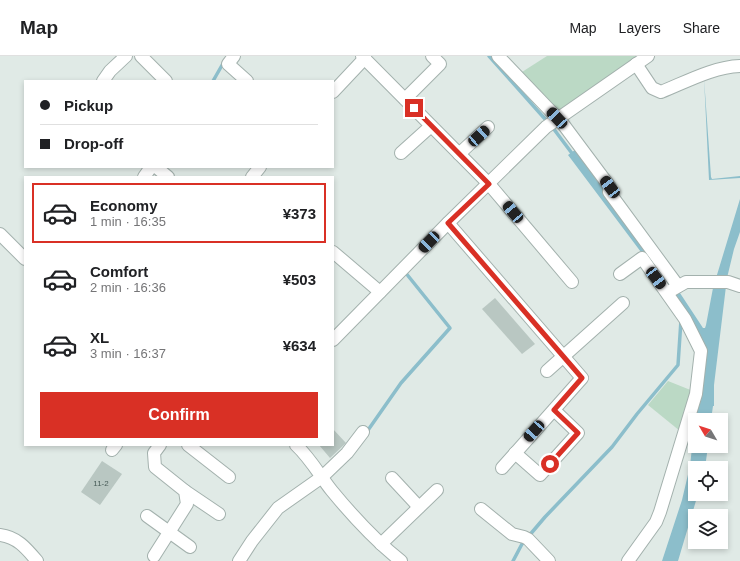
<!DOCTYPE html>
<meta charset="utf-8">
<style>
:root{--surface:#fff;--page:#f6f6f6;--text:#202124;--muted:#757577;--line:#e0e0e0;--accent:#d93025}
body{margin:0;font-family:Arial,sans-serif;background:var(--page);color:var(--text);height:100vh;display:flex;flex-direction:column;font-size:15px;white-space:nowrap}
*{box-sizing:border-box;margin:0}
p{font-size:13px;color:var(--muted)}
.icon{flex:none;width:22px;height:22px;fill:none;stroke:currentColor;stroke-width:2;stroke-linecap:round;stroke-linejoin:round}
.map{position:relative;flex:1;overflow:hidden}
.drawer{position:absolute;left:24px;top:120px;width:310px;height:270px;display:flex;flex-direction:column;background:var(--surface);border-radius:0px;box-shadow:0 2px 6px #0003}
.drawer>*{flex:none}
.top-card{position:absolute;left:24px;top:24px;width:310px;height:88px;border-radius:0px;box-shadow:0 2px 6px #0003;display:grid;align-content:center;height:88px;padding:0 16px;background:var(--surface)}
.needle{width:26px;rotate:309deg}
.tools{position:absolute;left:688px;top:357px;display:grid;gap:8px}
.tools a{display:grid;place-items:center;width:40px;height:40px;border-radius:0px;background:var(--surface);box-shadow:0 2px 6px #0003;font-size:20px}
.end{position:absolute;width:18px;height:18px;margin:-9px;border:5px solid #d93025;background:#fff;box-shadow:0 0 0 2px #fff}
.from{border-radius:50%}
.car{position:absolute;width:12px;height:24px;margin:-12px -6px;border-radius:5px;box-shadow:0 0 3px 1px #0007;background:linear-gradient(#222 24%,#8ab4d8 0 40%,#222 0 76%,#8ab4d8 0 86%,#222 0)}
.top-card b{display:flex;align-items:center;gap:14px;height:38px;font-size:15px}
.top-card b+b{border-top:1px solid var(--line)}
.top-card i{width:10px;height:10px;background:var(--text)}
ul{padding:7px 0 0;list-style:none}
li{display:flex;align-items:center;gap:12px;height:60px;margin:0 8px 6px;padding:0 8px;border:2px solid transparent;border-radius:0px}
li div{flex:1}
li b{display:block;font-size:15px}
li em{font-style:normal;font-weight:700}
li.on{border-color:var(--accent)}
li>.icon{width:36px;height:36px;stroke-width:1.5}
.button{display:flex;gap:8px;margin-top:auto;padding:8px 16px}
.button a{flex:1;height:46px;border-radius:0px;background:var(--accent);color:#fff;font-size:16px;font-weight:700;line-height:46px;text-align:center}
header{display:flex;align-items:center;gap:24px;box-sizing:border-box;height:56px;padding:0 20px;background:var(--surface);border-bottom:1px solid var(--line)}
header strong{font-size:19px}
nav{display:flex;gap:22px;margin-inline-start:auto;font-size:14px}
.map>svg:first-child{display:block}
.green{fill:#bbd9c5}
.water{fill:#8cbecb}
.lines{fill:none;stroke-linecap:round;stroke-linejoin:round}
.stream{stroke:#8cbecb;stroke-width:3.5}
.building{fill:#b9c7c2}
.street-casing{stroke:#a3b1ad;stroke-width:14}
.street{stroke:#fff;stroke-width:12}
.route{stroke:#d93025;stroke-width:5}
.labels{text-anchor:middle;stroke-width:3.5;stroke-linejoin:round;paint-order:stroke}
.number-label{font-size:8px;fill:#485c58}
</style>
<header>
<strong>Map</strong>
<nav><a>Map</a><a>Layers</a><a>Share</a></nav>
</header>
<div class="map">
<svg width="740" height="505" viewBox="0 0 740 505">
<rect width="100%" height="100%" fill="#e0eae6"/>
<g class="green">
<path d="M 547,0 L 642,0 L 559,55 L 555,53 L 522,16 Z"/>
<path d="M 668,325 L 693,335 L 680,375 L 648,349 Z"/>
</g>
<g class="water">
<path d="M 704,22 L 711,121 L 712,123 L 740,120 L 740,122 L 709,124 Z"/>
<path d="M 575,94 L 606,135 L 678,234 L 703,272 L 705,272 L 706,269 L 713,232 L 740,143 L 740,176 L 734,193 L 727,222 L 714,329 L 714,350 L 713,350 L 711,364 L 695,364 L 695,390 L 708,390 L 705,412 L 695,412 L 695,438 L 698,438 L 678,505 L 662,505 L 682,444 L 690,410 L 702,298 L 665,228 L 568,99 Z"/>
</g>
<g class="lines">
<g class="stream">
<path d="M 489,0 L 553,72 L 574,100"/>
<path d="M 213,25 L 225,4"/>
<path d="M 366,377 L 401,327 L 450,272 L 405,216 L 406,215"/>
<path d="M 513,505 L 522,488 L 545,461 L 612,391 L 637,358 L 678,309 L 681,264"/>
</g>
</g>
<g class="building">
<path d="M 495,242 L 535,288 L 522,298 L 482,253 Z"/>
<path d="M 333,373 L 346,387 L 330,402 L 319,389 L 333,389 Z"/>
<path d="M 102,405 L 122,418 L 100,449 L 81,436 Z"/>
</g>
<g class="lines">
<defs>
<g id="street">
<path d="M 141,0 L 166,25"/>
<path d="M 234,0 L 228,8 L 247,25"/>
<path d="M 362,0 L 489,128 L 572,226"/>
<path d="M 498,0 L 563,68 L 610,131 L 609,136 L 678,230"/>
<path d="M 636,8 L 652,32 L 661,36 C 686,26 713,11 740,10"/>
<path d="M 103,25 L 110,15 L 126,0"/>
<path d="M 333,36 L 365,2"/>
<path d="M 405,43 L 440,8 L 432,0"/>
<path d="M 401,97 L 431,70"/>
<path d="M 459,98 L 488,71"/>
<path d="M 156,111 L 168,121"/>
<path d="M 144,121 L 151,111"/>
<path d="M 252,121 L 260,111"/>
<path d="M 448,167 L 582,322 L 502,412"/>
<path d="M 0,178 L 25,203"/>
<path d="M 333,196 L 380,236"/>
<path d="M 620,218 L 642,202 L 685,263 L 701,295 L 696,338 L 660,456 L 656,466 L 628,505"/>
<path d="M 672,234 L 686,226 L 728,226 L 740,230"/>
<path d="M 333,284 L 448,167 L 546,71 L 648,0"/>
<path d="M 547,315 L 623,247"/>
<path d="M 188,389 L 229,421"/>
<path d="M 296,389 C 311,403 320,420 332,435 C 351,458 378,487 401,505"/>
<path d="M 112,394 L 116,389"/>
<path d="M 515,397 L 540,419 L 578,377 L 554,354"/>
<path d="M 392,422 L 419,451"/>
<path d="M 185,435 L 219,458"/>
<path d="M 481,453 L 512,478 L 524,481 L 528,483 L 549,505"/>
<path d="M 147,460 L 190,491"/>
<path d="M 0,479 C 17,481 26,492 37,505"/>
<path d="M 381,488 L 437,434"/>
<path d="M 154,500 L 187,448 L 185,435 L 155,411 L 154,397 L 160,389"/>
<path d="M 239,505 L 252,485 L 278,452 L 322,421 L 347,397 L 363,376"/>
</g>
</defs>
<use href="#street" class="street-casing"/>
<use href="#street" class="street"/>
</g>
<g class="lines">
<path class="route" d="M 414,52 L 489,128 L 448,167 L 582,322 L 554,354 L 578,377 L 550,408"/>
</g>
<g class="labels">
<g class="number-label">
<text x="101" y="430">11-2</text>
</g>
</g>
</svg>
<div class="tools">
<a><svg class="needle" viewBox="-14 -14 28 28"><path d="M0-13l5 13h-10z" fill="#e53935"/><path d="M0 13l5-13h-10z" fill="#757577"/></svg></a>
<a><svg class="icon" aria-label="locate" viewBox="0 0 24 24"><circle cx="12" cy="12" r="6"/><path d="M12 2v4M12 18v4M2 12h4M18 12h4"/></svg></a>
<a><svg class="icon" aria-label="layers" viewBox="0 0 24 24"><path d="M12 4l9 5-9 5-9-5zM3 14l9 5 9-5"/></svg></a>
</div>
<i class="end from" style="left:550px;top:408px"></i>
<i class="end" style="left:414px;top:52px"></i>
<i class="car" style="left:557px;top:62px;rotate:317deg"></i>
<i class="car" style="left:479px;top:80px;rotate:48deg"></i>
<i class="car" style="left:610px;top:131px;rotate:323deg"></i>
<i class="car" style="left:513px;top:156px;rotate:320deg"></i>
<i class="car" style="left:429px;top:186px;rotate:224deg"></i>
<i class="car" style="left:656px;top:222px;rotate:143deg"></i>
<i class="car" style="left:534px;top:375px;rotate:222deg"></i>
<div class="top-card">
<b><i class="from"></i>Pickup</b>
<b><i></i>Drop-off</b>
</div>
<section class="drawer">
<ul>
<li class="on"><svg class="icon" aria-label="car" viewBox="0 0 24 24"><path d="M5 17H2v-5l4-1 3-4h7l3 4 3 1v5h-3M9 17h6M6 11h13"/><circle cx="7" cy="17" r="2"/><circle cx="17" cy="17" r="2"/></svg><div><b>Economy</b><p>1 min · 16:35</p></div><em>¥373</em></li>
<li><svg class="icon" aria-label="car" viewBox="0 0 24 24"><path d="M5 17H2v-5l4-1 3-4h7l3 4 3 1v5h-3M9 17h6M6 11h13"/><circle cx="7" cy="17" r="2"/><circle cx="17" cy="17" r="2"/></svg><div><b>Comfort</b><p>2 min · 16:36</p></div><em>¥503</em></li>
<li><svg class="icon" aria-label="car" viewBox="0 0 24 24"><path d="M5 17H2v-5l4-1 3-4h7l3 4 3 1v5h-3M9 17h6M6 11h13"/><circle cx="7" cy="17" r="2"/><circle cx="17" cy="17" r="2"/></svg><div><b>XL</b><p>3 min · 16:37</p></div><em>¥634</em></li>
</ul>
<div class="button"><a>Confirm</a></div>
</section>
</div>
